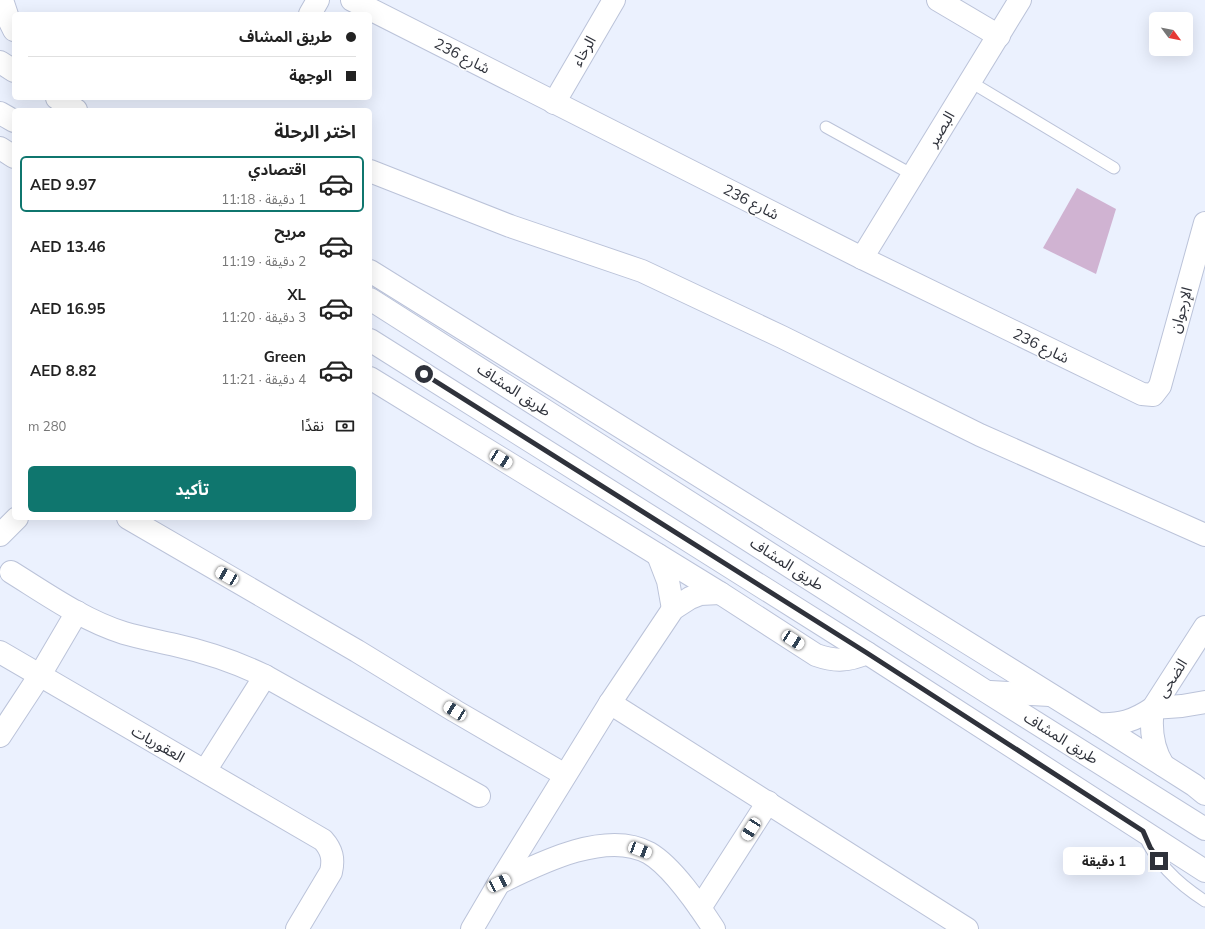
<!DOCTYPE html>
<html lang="ar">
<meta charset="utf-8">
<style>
:root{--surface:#fff;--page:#f2f2f2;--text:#222;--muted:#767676;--line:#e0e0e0;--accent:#0f766e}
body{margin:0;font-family:Mulish,"Noto Sans Arabic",sans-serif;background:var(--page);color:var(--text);direction:rtl;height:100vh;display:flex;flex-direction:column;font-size:15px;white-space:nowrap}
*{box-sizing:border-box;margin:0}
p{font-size:13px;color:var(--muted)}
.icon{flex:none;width:22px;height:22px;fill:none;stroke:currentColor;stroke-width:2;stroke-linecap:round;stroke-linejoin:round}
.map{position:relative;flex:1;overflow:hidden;direction:ltr}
.drawer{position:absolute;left:12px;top:108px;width:360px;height:412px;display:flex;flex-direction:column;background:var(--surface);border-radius:6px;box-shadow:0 4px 16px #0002;direction:rtl}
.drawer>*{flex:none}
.banner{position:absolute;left:12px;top:12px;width:360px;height:88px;border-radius:6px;box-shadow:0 4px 16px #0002;direction:rtl;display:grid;align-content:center;height:88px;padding:0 16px;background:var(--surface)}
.needle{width:26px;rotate:122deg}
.tools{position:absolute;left:1149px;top:12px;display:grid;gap:8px}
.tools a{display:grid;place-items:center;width:44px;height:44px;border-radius:6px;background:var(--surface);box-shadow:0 4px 16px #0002;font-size:20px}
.end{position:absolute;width:18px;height:18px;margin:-9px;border:5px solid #2f323b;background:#fff;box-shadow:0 0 0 2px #fff}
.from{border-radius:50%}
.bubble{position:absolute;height:28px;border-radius:6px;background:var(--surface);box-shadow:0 4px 16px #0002;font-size:13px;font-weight:700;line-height:28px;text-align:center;direction:rtl}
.car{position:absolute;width:12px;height:24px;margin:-12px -6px;border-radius:5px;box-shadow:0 0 3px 1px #0007;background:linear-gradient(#fff 24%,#345 0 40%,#fff 0 76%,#345 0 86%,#fff 0)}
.banner b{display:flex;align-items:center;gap:14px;height:38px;font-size:15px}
.banner b+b{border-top:1px solid var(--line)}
.banner i{width:10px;height:10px;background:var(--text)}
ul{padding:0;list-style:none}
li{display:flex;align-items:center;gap:12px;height:56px;margin:0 8px 6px;padding:0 8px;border:2px solid transparent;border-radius:6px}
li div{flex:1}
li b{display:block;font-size:15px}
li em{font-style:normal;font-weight:700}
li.on{border-color:var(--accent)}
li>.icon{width:36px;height:36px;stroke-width:1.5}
h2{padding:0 16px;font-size:18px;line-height:48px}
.pay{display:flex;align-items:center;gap:10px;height:44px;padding:0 16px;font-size:15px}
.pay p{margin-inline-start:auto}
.button{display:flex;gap:8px;margin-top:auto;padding:8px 16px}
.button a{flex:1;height:46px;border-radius:6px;background:var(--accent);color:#fff;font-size:16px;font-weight:700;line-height:46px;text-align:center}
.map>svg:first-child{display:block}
.green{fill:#d0b3d2}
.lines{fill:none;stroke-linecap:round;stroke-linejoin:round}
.lane-casing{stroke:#bbc3d9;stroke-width:13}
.street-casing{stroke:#bbc3d9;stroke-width:24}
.secondary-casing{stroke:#bbc3d9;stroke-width:24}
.lane{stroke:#fff;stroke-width:11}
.street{stroke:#fff;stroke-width:22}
.secondary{stroke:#fff;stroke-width:22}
.route{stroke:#2f323b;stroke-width:5}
.labels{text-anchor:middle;stroke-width:3;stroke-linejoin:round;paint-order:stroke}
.street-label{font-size:15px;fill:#2f323b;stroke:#fefefe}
</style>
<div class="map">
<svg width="1205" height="929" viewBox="0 0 1205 929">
<rect width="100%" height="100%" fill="#ebf1fe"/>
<path class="green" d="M 1077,188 L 1116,209 L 1096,274 L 1043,248 Z"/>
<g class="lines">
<defs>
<g id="lane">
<path d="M 969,81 L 1114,168"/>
<path d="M 826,127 L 913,175"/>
<path d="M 1145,837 C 1157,864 1180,885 1205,901"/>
</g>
<g id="street">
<path d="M 352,0 L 862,258 L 1142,394 L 1153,395 L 1160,386 L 1205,223"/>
<path d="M 938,0 L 999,36"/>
<path d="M 310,14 L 318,0"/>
<path d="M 554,103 L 614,0"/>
<path d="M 0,148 L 14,157"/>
<path d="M 370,171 L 510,226 L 642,271 L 782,337 L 980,435 L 1205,535"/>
<path d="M 862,258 L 1020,0"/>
<path d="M 370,271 L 1098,724 L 1194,785 L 1205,794"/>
<path d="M 370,378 L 720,593 L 816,655 C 836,662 848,661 867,653"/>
<path d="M 128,518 L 357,651 L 455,711 L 565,775"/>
<path d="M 0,535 L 17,518"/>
<path d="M 658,555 L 668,581 L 673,609"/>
<path d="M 11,572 C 48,595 83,620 124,633 C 141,638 158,641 175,645 C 206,652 236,662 265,676 L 479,796"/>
<path d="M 0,652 L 323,840 C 332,850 334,859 331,872 L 297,929"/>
<path d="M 610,703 L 967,929"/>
<path d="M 1153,708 C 1150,729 1152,747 1163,765"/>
<path d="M 1153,708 L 1182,706 L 1205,702"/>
<path d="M 1098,724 C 1120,725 1134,721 1153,708 L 1205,627"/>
<path d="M 0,736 L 40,675 L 77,612"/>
<path d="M 205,771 L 265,676"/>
<path d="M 499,883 C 538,864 606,829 649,853 C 673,867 699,906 714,929"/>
<path d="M 700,908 L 768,802"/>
<path d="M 472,929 L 499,883 L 610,703 L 673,609 L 690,598 L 700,594 L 720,593"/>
</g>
<g id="secondary">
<path d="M 2,0 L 8,18 L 14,30"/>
<path d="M 0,62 L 14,71"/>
<path d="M 57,98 L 76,110"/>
<path d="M 0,113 L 14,121"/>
<path d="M 370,299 L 987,692 L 1205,829"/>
<path d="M 370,340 L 867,653 L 1205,871"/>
<path d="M 990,692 L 1050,695"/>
</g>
</defs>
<use href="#lane" class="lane-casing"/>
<use href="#street" class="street-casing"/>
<use href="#secondary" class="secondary-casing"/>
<use href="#lane" class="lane"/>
<use href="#street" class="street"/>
<use href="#secondary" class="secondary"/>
</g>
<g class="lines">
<path class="route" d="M 424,374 L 867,653 L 1143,831 L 1150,847 L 1159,861"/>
</g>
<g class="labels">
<g class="street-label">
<text transform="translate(584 51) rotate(-60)" y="5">الرخاء</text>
<text transform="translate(462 56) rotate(27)" y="5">شارع 236</text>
<text transform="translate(941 129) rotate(-59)" y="5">البصير</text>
<text transform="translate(751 202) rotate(27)" y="5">شارع 236</text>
<text transform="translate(1181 310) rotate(-74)" y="5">الإرجوان</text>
<text transform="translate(1041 346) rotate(26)" y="5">شارع 236</text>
<text transform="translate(514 390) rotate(33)" y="5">طريق المشاف</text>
<text transform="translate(787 564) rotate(33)" y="5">طريق المشاف</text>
<text transform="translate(1172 678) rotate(-57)" y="5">الضحى</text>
<text transform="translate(1061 738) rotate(32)" y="5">طريق المشاف</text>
<text transform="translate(158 744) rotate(30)" y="5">العقوريات</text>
</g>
</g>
</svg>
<div class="tools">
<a><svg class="needle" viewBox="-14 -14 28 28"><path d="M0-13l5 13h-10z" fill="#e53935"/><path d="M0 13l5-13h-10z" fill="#767676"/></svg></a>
</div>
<i class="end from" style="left:424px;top:374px"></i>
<i class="end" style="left:1159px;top:861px"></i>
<div class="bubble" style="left:1063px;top:847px;width:82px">1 دقيقة</div>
<i class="car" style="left:501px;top:459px;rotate:122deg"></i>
<i class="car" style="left:227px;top:576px;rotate:300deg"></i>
<i class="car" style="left:793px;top:640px;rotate:123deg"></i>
<i class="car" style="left:455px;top:711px;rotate:302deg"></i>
<i class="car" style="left:751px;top:829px;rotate:213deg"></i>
<i class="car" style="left:640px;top:850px;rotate:111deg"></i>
<i class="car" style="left:499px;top:883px;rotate:63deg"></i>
<div class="banner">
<b><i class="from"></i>طريق المشاف</b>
<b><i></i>الوجهة</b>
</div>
<section class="drawer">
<h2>اختر الرحلة</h2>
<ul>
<li class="on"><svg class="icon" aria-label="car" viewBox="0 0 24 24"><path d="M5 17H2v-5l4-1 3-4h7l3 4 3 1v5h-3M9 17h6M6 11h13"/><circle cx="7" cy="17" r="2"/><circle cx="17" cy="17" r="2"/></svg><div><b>اقتصادي</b><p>1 دقيقة · 11:18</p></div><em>AED 9.97</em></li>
<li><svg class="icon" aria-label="car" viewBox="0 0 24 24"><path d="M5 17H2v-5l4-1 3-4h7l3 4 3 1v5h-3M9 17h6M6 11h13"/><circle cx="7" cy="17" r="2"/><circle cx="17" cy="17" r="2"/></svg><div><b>مريح</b><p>2 دقيقة · 11:19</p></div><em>AED 13.46</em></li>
<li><svg class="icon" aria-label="car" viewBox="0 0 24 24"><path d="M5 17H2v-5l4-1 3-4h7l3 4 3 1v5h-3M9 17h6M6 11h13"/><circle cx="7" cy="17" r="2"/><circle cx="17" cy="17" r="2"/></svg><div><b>XL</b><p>3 دقيقة · 11:20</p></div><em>AED 16.95</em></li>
<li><svg class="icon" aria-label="car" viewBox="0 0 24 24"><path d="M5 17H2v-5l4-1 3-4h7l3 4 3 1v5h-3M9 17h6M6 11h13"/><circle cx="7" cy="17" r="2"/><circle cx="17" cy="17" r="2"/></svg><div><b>Green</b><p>4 دقيقة · 11:21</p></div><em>AED 8.82</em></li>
</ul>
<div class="pay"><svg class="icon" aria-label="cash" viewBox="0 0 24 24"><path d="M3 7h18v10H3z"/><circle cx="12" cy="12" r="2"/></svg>نقدًا<p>280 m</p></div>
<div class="button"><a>تأكيد</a></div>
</section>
</div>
